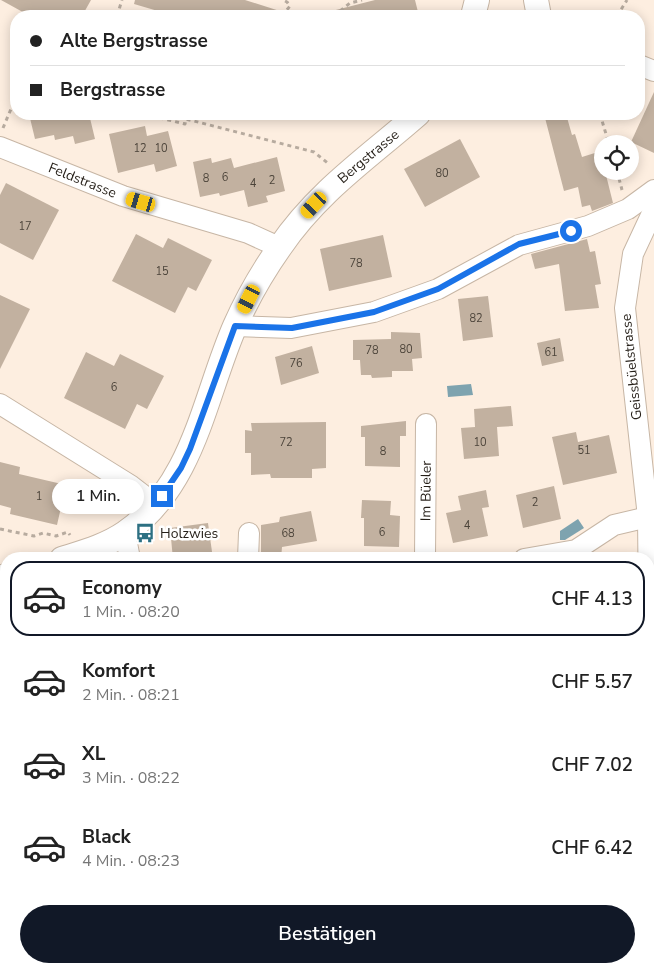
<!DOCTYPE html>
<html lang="de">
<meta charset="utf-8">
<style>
:root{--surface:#fff;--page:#f6f6f6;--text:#222;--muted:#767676;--line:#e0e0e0;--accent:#111827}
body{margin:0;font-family:"Nunito Sans",sans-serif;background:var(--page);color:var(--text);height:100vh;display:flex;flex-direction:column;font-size:19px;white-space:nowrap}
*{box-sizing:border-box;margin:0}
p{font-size:16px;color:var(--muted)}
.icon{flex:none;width:28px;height:28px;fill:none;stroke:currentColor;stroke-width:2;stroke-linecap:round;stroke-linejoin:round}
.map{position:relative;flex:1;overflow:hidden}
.side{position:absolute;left:0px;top:552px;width:655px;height:421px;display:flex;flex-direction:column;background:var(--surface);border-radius:20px 20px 0 0;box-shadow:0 2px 12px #0003}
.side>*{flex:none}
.hud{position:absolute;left:10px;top:10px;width:635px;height:110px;border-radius:20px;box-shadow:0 2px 12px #0003;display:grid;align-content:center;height:110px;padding:0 20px;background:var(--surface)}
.buttons{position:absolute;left:594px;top:135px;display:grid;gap:10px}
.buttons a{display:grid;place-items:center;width:45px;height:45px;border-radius:50%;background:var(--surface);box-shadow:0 2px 12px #0003;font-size:25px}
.end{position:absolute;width:22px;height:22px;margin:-11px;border:6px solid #1a73e8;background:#fff;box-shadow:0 0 0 2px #fff}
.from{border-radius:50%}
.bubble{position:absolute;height:35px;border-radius:18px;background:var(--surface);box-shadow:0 2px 12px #0003;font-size:16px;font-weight:600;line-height:35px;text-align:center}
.car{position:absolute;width:15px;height:30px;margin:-15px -8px;border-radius:6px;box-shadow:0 0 4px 1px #0007;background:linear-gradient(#f5c518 24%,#345 0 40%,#f5c518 0 76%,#345 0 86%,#f5c518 0)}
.hud b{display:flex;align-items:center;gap:18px;height:48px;font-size:19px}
.hud b+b{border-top:1px solid var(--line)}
.hud i{width:12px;height:12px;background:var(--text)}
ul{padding:9px 0 0;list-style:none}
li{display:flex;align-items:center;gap:15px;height:75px;margin:0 10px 8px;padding:0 10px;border:2px solid transparent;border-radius:20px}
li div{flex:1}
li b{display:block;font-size:19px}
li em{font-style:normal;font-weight:600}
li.current{border-color:var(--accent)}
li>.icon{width:45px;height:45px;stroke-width:1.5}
.primary-button{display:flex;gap:10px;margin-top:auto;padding:10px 20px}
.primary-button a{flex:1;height:58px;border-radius:30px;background:var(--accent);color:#fff;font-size:20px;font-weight:600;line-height:58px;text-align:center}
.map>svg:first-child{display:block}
.water{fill:#7ea3af}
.building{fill:#c2b1a0}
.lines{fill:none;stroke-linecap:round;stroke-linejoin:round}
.service-casing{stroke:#c7b6a5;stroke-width:12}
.minor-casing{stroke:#c7b6a5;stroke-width:22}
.tertiary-casing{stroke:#c7b6a5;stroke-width:26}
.path{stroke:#b7ab9f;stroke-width:3;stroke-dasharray:4 4;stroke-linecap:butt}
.service{stroke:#fff;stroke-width:10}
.minor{stroke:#fff;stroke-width:20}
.tertiary{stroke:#fff;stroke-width:24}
.route{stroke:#1a73e8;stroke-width:6}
.labels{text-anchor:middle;stroke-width:5;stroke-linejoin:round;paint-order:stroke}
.number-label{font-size:11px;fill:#4c443a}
.street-label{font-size:14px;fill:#251f18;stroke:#fff}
.poi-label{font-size:14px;fill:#251f18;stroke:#fff;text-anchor:start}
</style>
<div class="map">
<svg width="654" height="973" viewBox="0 0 654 973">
<rect width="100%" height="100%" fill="#fdeee0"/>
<g class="water">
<path d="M 471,384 L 473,395 L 448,397 L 447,386 Z"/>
<path d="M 578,519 L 584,528 L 565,540 L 560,540 L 560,531 Z"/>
</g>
<g class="building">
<path d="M 1,0 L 91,0 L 82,16 L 30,16 Z"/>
<path d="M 135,0 L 245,0 L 286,13 L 285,16 L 175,16 L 134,4 Z"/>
<path d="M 375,0 L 415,0 L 419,16 L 333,16 L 332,11 Z"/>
<path d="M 654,92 L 654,153 L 631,142 Z"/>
<path d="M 29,114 L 89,114 L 95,139 L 75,144 L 73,136 L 55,140 L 54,135 L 35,139 Z"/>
<path d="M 544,114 L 566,114 L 572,135 L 575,134 L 582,157 L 598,152 L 600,162 L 602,162 L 602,171 L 605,171 L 613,203 L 592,211 L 590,205 L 582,207 L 578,187 L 564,191 Z"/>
<path d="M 145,126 L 147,136 L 168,131 L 177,166 L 156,172 L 154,164 L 118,173 L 109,134 Z"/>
<path d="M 460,139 L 480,177 L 425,207 L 404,169 Z"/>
<path d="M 277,157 L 285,191 L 266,196 L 268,202 L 248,207 L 244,190 L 220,196 L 219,193 L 200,197 L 193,162 L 211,158 L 212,163 L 231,158 L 234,168 Z"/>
<path d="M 6,183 L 59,210 L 33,260 L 0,243 L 0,195 Z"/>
<path d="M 136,234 L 163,248 L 168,238 L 212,260 L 196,291 L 188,287 L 175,313 L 112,281 Z"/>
<path d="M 383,235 L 392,277 L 329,291 L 320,249 Z"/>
<path d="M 587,239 L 590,252 L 595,251 L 601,284 L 595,285 L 599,308 L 565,311 L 559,264 L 535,269 L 531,254 Z"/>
<path d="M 0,295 L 30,309 L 0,369 Z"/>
<path d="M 488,296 L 493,337 L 463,341 L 458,299 Z"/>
<path d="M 391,332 L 420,333 L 422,358 L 412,359 L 413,371 L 392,371 L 392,377 L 372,378 L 371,375 L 361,375 L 360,360 L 353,360 L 353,340 L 391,339 Z"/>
<path d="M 560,338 L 564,361 L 542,366 L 537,343 Z"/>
<path d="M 312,346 L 319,373 L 281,385 L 275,357 Z"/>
<path d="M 86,352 L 114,366 L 120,354 L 164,376 L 147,409 L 137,404 L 125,429 L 64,398 Z"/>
<path d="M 511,406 L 513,426 L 497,427 L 499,456 L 464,459 L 461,428 L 475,427 L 474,409 Z"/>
<path d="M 406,421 L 406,436 L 400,436 L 400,467 L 365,466 L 365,437 L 361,437 L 361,426 Z"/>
<path d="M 326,422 L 326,468 L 312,469 L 312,478 L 271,478 L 270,474 L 251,475 L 251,453 L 245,453 L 245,430 L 252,431 L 251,423 Z"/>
<path d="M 576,432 L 578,442 L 609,435 L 617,473 L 563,485 L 552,437 Z"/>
<path d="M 0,462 L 20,467 L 19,474 L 66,485 L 57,525 L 10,514 L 11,508 L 0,505 Z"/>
<path d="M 554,486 L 561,519 L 523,528 L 516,495 Z"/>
<path d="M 486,490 L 489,507 L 482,508 L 488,536 L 453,543 L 446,513 L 461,510 L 458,496 Z"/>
<path d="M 362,500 L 391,501 L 390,515 L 400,516 L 399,547 L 364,546 L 364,518 L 361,518 Z"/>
<path d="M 311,511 L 317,541 L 282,547 L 281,559 L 261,559 L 261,525 L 279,522 L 280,517 Z"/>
<path d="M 208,523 L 213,559 L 173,559 L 170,528 Z"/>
</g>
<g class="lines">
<defs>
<path id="service" d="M 596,968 L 603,973"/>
<g id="minor">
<path d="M 639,65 L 654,71"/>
<path id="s1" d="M 0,147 L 123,196 L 248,233 L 279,247"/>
<path d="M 235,326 L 291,328 L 374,312 L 438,289 L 519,245 L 588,226 L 628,209 L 654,190"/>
<path d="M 0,404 L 130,485 L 156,505"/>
<path d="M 125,533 L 130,559"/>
<path d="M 248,559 L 249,533"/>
<path id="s2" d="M 425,559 L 426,424"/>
<path d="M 524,559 L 576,550 L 614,525 L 648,517"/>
<path d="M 649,615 L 648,517 L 625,308 L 633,254 L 654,209"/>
<path d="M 649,759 L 654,778"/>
<path d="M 0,802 L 6,802"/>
<path d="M 649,819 L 654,818"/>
<path d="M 162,968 L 171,973"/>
<path d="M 260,973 L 272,971"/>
</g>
<g id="tertiary">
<path d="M 536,0 L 539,16"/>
<path d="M 473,16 L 477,0"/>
<path id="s3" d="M 62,559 C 84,552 106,546 125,533 C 194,485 204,397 235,326 C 247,299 263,271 280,247 C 318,191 369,157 418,114"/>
<path d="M 0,578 L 6,576"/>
</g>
</defs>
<use href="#service" class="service-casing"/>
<use href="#minor" class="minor-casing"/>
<use href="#tertiary" class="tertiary-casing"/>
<g class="path">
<path d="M 117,16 L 122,0"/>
<path d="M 282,16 L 290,6 L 287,2 L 283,0"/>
<path d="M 334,16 L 350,3 L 362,0"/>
<path d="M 617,16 L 627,0"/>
<path d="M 144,114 L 185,124 L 186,119 L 314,152 L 329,164"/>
<path d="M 600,114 L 609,144"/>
<path d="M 3,128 L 16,97"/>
<path d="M 617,171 L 622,190"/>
<path d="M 0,529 L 34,536 L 43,533 L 56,536 L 68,532 L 70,535"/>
<path d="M 0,957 L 6,958"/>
<path d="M 61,968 L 90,973"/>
<path d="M 515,968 L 516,973"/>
<path d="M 289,970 L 311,968"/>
<path d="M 449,973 L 471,968"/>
</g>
<use href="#service" class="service"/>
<use href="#minor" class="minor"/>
<use href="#tertiary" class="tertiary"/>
</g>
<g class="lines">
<path class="route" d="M 162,496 L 181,468 L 190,449 L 235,326 L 292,328 L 374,312 L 438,289 L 519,244 L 571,231"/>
</g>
<defs>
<symbol id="bus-bare" viewBox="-9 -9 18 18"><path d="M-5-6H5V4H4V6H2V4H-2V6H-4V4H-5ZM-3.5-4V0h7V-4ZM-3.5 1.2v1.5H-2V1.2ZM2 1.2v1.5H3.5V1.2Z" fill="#2d7082" stroke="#fff" stroke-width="2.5" paint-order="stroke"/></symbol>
</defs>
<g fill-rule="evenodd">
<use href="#bus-bare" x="131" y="519" width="28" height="28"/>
</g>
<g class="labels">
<g class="number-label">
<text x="140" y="152">12</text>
<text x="161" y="152">10</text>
<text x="442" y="177">80</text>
<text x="225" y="181">6</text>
<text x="206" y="182">8</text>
<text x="272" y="184">2</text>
<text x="253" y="187">4</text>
<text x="25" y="230">17</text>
<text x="356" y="267">78</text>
<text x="162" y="275">15</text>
<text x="476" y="322">82</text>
<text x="406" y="353">80</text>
<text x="372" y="354">78</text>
<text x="551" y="356">61</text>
<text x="296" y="367">76</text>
<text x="114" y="391">6</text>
<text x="286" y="446">72</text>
<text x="480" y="446">10</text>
<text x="584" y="454">51</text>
<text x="383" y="455">8</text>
<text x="39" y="500">1</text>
<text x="535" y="506">2</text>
<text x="467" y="529">4</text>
<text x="382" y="536">6</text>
<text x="288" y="537">68</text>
</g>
<g class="street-label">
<text dy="5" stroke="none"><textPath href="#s3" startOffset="525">Bergstrasse</textPath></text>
<text dy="5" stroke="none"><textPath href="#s1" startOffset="89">Feldstrasse</textPath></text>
<text transform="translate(631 367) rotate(-96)" y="5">Geissbüelstrasse</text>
<text dy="5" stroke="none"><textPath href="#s2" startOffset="68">Im Büeler</textPath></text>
</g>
<g class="poi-label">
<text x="160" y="538">Holzwies</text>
</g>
</g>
</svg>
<div class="buttons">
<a><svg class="icon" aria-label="locate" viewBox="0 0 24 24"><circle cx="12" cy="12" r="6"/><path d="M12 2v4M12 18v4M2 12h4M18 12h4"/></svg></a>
</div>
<i class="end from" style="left:571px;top:231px"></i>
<i class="end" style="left:162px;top:496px"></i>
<div class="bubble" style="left:52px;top:479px;width:92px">1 Min.</div>
<i class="car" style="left:141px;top:202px;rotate:286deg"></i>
<i class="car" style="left:314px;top:205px;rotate:223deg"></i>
<i class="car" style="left:249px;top:299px;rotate:207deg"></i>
<div class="hud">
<b><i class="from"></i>Alte Bergstrasse</b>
<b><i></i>Bergstrasse</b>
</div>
<section class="side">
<ul>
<li class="current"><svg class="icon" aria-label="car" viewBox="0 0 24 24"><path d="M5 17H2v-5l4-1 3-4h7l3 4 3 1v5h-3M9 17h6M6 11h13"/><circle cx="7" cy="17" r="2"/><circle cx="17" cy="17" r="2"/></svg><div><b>Economy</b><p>1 Min. · 08:20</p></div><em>CHF 4.13</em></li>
<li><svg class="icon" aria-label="car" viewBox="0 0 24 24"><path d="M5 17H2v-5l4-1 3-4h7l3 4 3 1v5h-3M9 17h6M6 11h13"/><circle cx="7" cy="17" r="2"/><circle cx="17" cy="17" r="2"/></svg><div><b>Komfort</b><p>2 Min. · 08:21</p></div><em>CHF 5.57</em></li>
<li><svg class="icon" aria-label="car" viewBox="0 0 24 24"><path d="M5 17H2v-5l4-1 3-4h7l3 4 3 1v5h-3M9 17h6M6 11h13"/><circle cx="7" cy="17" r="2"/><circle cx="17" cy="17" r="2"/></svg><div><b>XL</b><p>3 Min. · 08:22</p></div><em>CHF 7.02</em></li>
<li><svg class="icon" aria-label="car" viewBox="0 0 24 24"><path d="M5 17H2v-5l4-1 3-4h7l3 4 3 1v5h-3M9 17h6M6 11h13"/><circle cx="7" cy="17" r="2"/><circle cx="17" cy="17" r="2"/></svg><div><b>Black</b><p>4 Min. · 08:23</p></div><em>CHF 6.42</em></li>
</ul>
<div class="primary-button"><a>Bestätigen</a></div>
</section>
</div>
